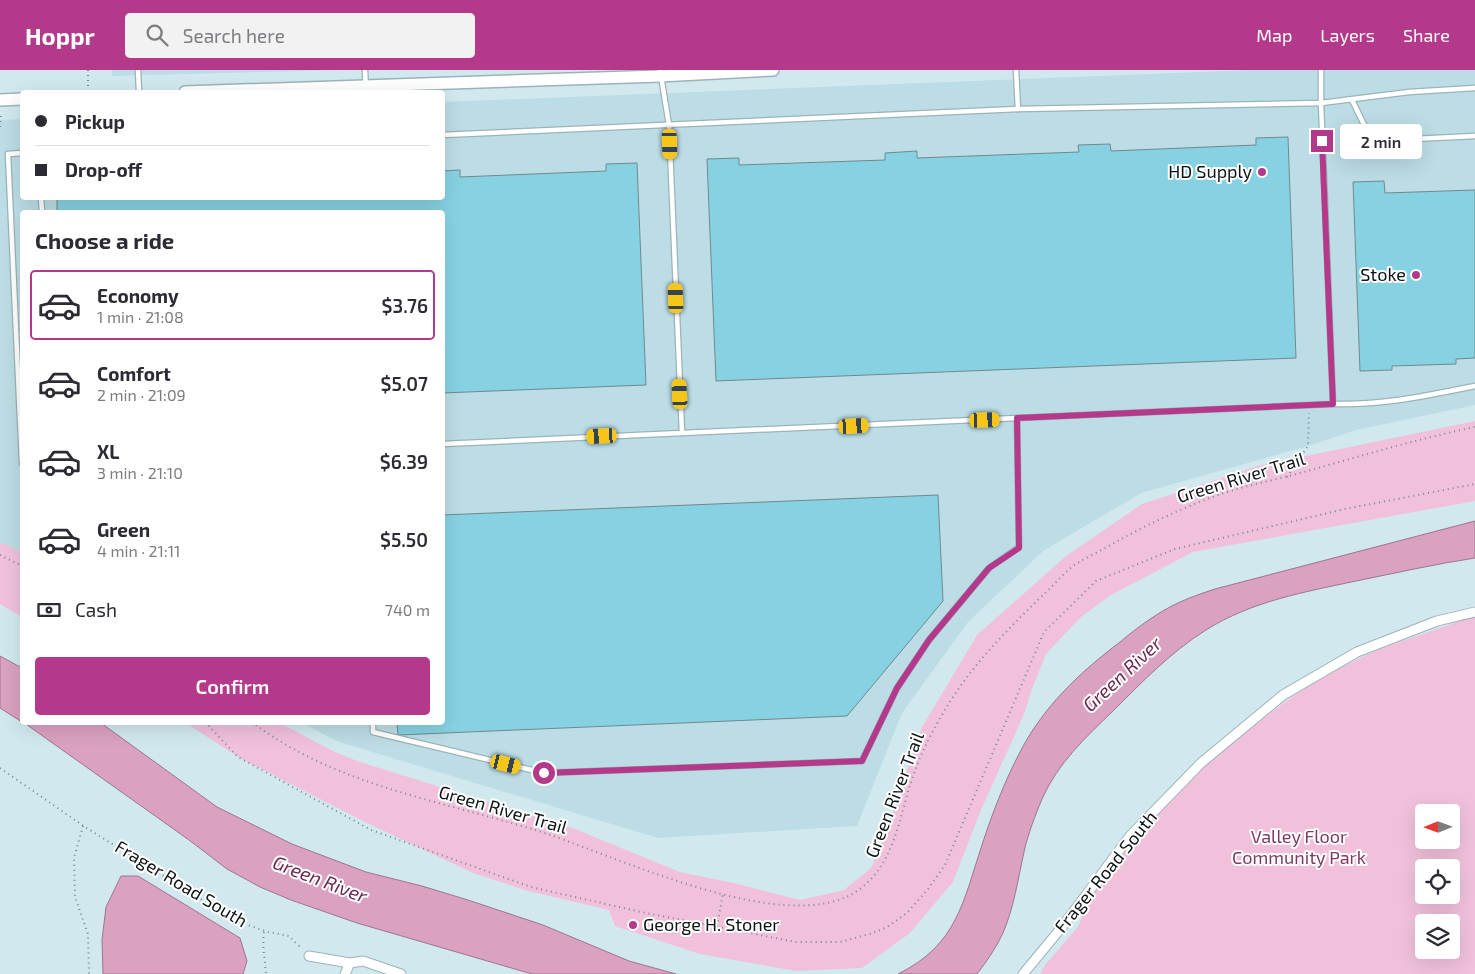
<!DOCTYPE html>
<meta charset="utf-8">
<style>
:root{--surface:#fff;--page:#f2f2f3;--text:#2b2b33;--muted:#7c7c81;--line:#e1e1e2;--accent:#b5398b}
body{margin:0;font-family:"Exo 2",sans-serif;background:var(--page);color:var(--text);height:100vh;display:flex;flex-direction:column;font-size:19px;white-space:nowrap}
*{box-sizing:border-box;margin:0}
p{font-size:16px;color:var(--muted)}
.icon{flex:none;width:28px;height:28px;fill:none;stroke:currentColor;stroke-width:2;stroke-linecap:round;stroke-linejoin:round}
.map{position:relative;flex:1;overflow:hidden}
.sheet{position:absolute;left:20px;top:140px;width:425px;height:515px;display:flex;flex-direction:column;background:var(--surface);border-radius:5px;box-shadow:0 5px 20px #0002}
.sheet>*{flex:none}
.hud{position:absolute;left:20px;top:20px;width:425px;height:110px;border-radius:5px;box-shadow:0 5px 20px #0002;display:grid;align-content:center;height:110px;padding:0 15px;background:var(--surface)}
.needle{width:32px;rotate:269deg}
.controls{position:absolute;left:1415px;top:734px;display:grid;gap:10px}
.controls a{display:grid;place-items:center;width:45px;height:45px;border-radius:5px;background:var(--surface);box-shadow:0 5px 20px #0002;font-size:25px}
.end{position:absolute;width:22px;height:22px;margin:-11px;border:6px solid #b5398b;background:#fff;box-shadow:0 0 0 2px #fff}
.from{border-radius:50%}
.bubble{position:absolute;height:35px;border-radius:5px;background:var(--surface);box-shadow:0 5px 20px #0002;font-size:16px;font-weight:600;line-height:35px;text-align:center}
.car{position:absolute;width:15px;height:30px;margin:-15px -8px;border-radius:6px;box-shadow:0 0 4px 1px #0007;background:linear-gradient(#f5c518 24%,#345 0 40%,#f5c518 0 76%,#345 0 86%,#f5c518 0)}
.hud b{display:flex;align-items:center;gap:18px;height:48px;font-size:19px}
.hud b+b{border-top:1px solid var(--line)}
.hud i{width:12px;height:12px;background:var(--text)}
ul{padding:0;list-style:none}
li{display:flex;align-items:center;gap:15px;height:70px;margin:0 10px 8px;padding:0 5px;border:2px solid transparent;border-radius:5px}
li div{flex:1}
li b{display:block;font-size:19px}
li em{font-style:normal;font-weight:600}
li.on{border-color:var(--accent)}
li>.icon{width:45px;height:45px;stroke-width:1.5}
h2{padding:0 15px;font-size:22px;line-height:60px}
.pay{display:flex;align-items:center;gap:12px;height:55px;padding:0 15px;font-size:19px}
.pay p{margin-inline-start:auto}
.action{display:flex;gap:10px;margin-top:auto;padding:10px 15px}
.action a{flex:1;height:58px;border-radius:5px;background:var(--accent);color:#fff;font-size:20px;font-weight:600;line-height:58px;text-align:center}
header{display:flex;align-items:center;gap:30px;box-sizing:border-box;height:70px;padding:0 25px;background:var(--accent);color:#fff}
header strong{font-size:24px}
nav{display:flex;gap:28px;margin-inline-start:auto;font-size:18px}
.search{width:350px;height:45px;background:var(--page);display:flex;align-items:center;gap:12px;box-sizing:border-box;padding:0 18px;border-radius:5px;color:var(--muted);font-size:19px}
.map>svg:first-child{display:block}
.built{fill:#bcdde5}
.green{fill:#f1c1dc;fill-rule:evenodd}
.water{fill:#daa1c1;stroke:#9c768d}
.building{fill:#86d2e3;stroke:#72888d}
.lines{fill:none;stroke-linecap:round;stroke-linejoin:round}
.service-casing{stroke:#9cb3b8;stroke-width:7}
.minor-casing{stroke:#9cb3b8;stroke-width:11}
.tertiary-casing{stroke:#9cb3b8;stroke-width:14}
.path{stroke:#77888c;stroke-width:2;stroke-dasharray:1 4;stroke-linecap:butt}
.service{stroke:#fff;stroke-width:4.5}
.minor{stroke:#fff;stroke-width:9}
.tertiary{stroke:#fff;stroke-width:11}
.route{stroke:#b5398b;stroke-width:6}
.poi-dot{fill:#b5398b;stroke:#fff;stroke-width:2}
.labels{text-anchor:middle;stroke-width:4;stroke-linejoin:round;paint-order:stroke}
.poi-label{font-size:18px;fill:#0b1315;stroke:#fff;text-anchor:end}
.street-label{font-size:18px;fill:#0b1315;stroke:#fff}
.park-label{font-size:18px;fill:#7d3963;stroke:#fff}
.water-label{font-size:19px;font-style:italic;fill:#692751;stroke:#fff}
</style>
<header>
<strong>Hoppr</strong>
<div class="search"><svg class="icon" aria-label="search" viewBox="0 0 24 24"><circle cx="10" cy="10" r="6"/><path d="M15 15l6 6"/></svg>Search here</div>
<nav><a>Map</a><a>Layers</a><a>Share</a></nav>
</header>
<div class="map">
<svg width="1475" height="904" viewBox="0 0 1475 904">
<rect width="100%" height="100%" fill="#d1e9ee"/>
<g class="built">
<path d="M 112,0 L 339,0 L 112,6 Z"/>
<path d="M 1250,0 L 1475,0 L 1475,335 L 1356,360 L 1308,376 L 1141,423 L 1043,481 L 968,552 L 902,643 L 857,756 L 658,768 L 339,672 L 302,653 L 442,652 L 442,142 L 22,142 L 22,498 L 0,486 L 0,50 L 22,49 L 22,128 L 442,128 L 443,32 Z"/>
</g>
<g class="green">
<path d="M 1475,351 L 1475,431 L 1193,482 L 1111,525 L 1081,547 L 1046,584 L 1032,619 L 1024,644 L 981,740 L 953,812 L 910,863 L 862,898 L 796,901 L 700,884 L 615,856 L 609,840 L 528,821 L 473,803 L 363,751 L 238,687 L 186,653 L 280,653 L 335,682 L 357,691 L 575,759 L 680,802 L 734,813 L 800,830 L 844,820 L 871,798 L 882,773 L 922,657 L 977,565 L 1066,486 L 1142,434 L 1258,396 Z"/>
<path d="M 3,473 L 22,483 L 22,547 L 0,534 L 0,474 Z"/>
<path d="M 1475,547 L 1475,904 L 1040,904 L 1045,895 L 1077,858 L 1081,850 L 1084,834 L 1130,773 L 1191,706 L 1230,673 L 1293,626 L 1331,602 L 1377,580 L 1465,549 ZM 1424,742 L 1451,742 L 1451,770 L 1424,770 ZM 1424,798 L 1451,798 L 1451,825 L 1424,825 ZM 1424,852 L 1451,852 L 1451,880 L 1424,880 Z"/>
</g>
<g class="water">
<path d="M 1475,451 L 1475,488 C 1435,494 1396,503 1356,511 C 1305,522 1252,531 1206,560 C 1171,582 1142,612 1113,641 C 1085,668 1058,693 1042,729 C 1035,746 1028,764 1024,782 C 1018,809 1014,837 1003,863 C 996,878 987,891 977,904 L 898,904 C 957,875 963,832 982,775 C 992,744 1004,713 1019,684 C 1042,638 1079,603 1120,572 C 1138,557 1158,542 1180,532 C 1191,527 1203,523 1215,519 Z"/>
<path d="M 0,586 L 22,598 L 22,652 L 0,638 Z"/>
<path d="M 23,652 L 101,653 L 217,737 L 292,774 L 366,802 L 422,816 L 468,830 L 543,855 L 629,891 L 676,904 L 532,904 L 357,853 L 291,830 L 260,817 L 227,799 L 189,770 Z"/>
<path d="M 121,806 L 138,806 L 240,868 L 247,891 L 243,904 L 103,904 L 102,870 L 106,837 Z"/>
</g>
<g class="building">
<path d="M 1288,67 L 1296,288 L 716,311 L 707,89 L 739,88 L 739,95 L 885,90 L 885,83 L 917,81 L 917,88 L 1079,82 L 1078,75 L 1110,74 L 1111,81 L 1256,75 L 1256,68 Z"/>
<path d="M 637,93 L 646,315 L 442,323 L 442,142 L 57,142 L 57,128 L 442,128 L 442,101 L 460,100 L 460,107 L 606,101 L 606,94 Z"/>
<path d="M 1384,111 L 1385,123 L 1475,120 L 1475,288 L 1456,289 L 1456,294 L 1392,296 L 1392,300 L 1360,301 L 1353,112 Z"/>
<path d="M 938,425 L 943,531 L 847,646 L 398,665 L 397,652 L 442,652 L 442,445 Z"/>
</g>
<g class="lines">
<defs>
<g id="service">
<path d="M 138,0 L 139,22"/>
<path d="M 365,0 L 366,22"/>
<path d="M 660,0 L 669,55 L 682,363 L 1333,334 L 1321,33 L 1321,0"/>
<path d="M 1016,0 L 1018,39"/>
<path d="M 1352,30 L 1372,71 L 1475,66"/>
<path d="M 442,65 L 1018,39 L 1321,33 L 1409,22 L 1475,18"/>
<path d="M 22,83 L 8,84 L 22,393"/>
<path d="M 41,128 L 42,142"/>
<path d="M 1333,334 C 1384,335 1426,326 1475,316"/>
<path d="M 442,374 L 682,363"/>
<path d="M 373,652 L 373,662 L 544,703 L 862,691 L 897,618 L 929,570 L 989,498 L 1019,477 L 1017,348"/>
</g>
<g id="minor">
<path d="M 309,886 L 350,893 L 363,891 L 401,904"/>
<path d="M 345,904 L 350,893"/>
<path d="M 1023,904 L 1062,857 L 1130,766 L 1201,693 L 1283,625 L 1357,582 L 1437,551 L 1475,542"/>
</g>
<g id="tertiary">
<path d="M 185,22 L 660,6 L 773,0"/>
<path d="M 0,30 L 22,29"/>
</g>
</defs>
<use href="#service" class="service-casing"/>
<use href="#minor" class="minor-casing"/>
<use href="#tertiary" class="tertiary-casing"/>
<g class="path">
<path d="M 88,0 L 88,22"/>
<path d="M 0,57 L 1,42"/>
<path d="M 1287,407 L 1308,376 L 1309,343"/>
<path d="M 0,485 L 22,496"/>
<path d="M 205,652 L 238,687 L 371,760 L 531,817 L 641,842 L 796,872 L 840,872 L 873,863 L 887,857 L 907,843 L 928,819 L 945,795 L 1044,562 L 1096,511 L 1175,479 L 1345,439 L 1475,414"/>
<path d="M 252,652 C 333,714 437,730 532,759 C 609,782 785,870 857,821 C 893,797 899,750 911,712 C 919,688 929,667 942,645 C 968,599 1004,563 1041,527 C 1052,517 1062,505 1073,496 C 1083,489 1095,484 1105,478 C 1142,457 1179,439 1218,425 C 1246,415 1276,410 1304,402 C 1361,386 1417,369 1475,357"/>
<path d="M 0,698 L 85,757 L 236,851 L 268,862 L 289,866 L 302,879"/>
<path d="M 83,756 L 74,788 L 75,827 L 88,864 L 89,904"/>
<path d="M 717,856 L 723,824"/>
<path d="M 264,862 C 262,876 265,890 266,904"/>
</g>
<use href="#service" class="service"/>
<use href="#minor" class="minor"/>
<use href="#tertiary" class="tertiary"/>
</g>
<g class="lines">
<path class="route" d="M 544,703 L 862,691 L 897,618 L 929,570 L 989,498 L 1019,478 L 1017,348 L 1333,334 L 1322,71"/>
</g>
<g class="poi-dot">
<circle cx="1262" cy="102" r="5"/>
<circle cx="1416" cy="205" r="5"/>
<circle cx="633" cy="855" r="5"/>
</g>
<g class="labels">
<g class="poi-label">
<text x="1252" y="108">HD Supply</text>
<text x="1406" y="211">Stoke</text>
<text x="643" y="861" text-anchor="start">George H. Stoner</text>
</g>
<g class="street-label">
<text transform="translate(1241 408) rotate(-17)" y="6">Green River Trail</text>
<text transform="translate(895 725) rotate(-69)" y="6">Green River Trail</text>
<text transform="translate(503 740) rotate(16)" y="6">Green River Trail</text>
<text transform="translate(1106 802) rotate(-51)" y="6">Frager Road South</text>
<text transform="translate(181 814) rotate(31)" y="6">Frager Road South</text>
</g>
<g class="park-label">
<text x="1299" y="773">Valley Floor<tspan x="1299" dy="21">Community Park</tspan></text>
</g>
<g class="water-label">
<text transform="translate(1122 604) rotate(-43)" y="7">Green River</text>
<text transform="translate(320 809) rotate(21)" y="7">Green River</text>
</g>
</g>
</svg>
<div class="controls">
<a><svg class="needle" viewBox="-14 -14 28 28"><path d="M0-13l5 13h-10z" fill="#e53935"/><path d="M0 13l5-13h-10z" fill="#7c7c81"/></svg></a>
<a><svg class="icon" aria-label="locate" viewBox="0 0 24 24"><circle cx="12" cy="12" r="6"/><path d="M12 2v4M12 18v4M2 12h4M18 12h4"/></svg></a>
<a><svg class="icon" aria-label="layers" viewBox="0 0 24 24"><path d="M12 4l9 5-9 5-9-5zM3 14l9 5 9-5"/></svg></a>
</div>
<i class="end from" style="left:544px;top:703px"></i>
<i class="end" style="left:1322px;top:71px"></i>
<div class="bubble" style="left:1340px;top:54px;width:82px">2 min</div>
<i class="car" style="left:670px;top:74px;rotate:178deg"></i>
<i class="car" style="left:676px;top:228px;rotate:358deg"></i>
<i class="car" style="left:680px;top:324px;rotate:357deg"></i>
<i class="car" style="left:985px;top:350px;rotate:88deg"></i>
<i class="car" style="left:854px;top:356px;rotate:87deg"></i>
<i class="car" style="left:602px;top:366px;rotate:267deg"></i>
<i class="car" style="left:506px;top:694px;rotate:104deg"></i>
<div class="hud">
<b><i class="from"></i>Pickup</b>
<b><i></i>Drop-off</b>
</div>
<section class="sheet">
<h2>Choose a ride</h2>
<ul>
<li class="on"><svg class="icon" aria-label="car" viewBox="0 0 24 24"><path d="M5 17H2v-5l4-1 3-4h7l3 4 3 1v5h-3M9 17h6M6 11h13"/><circle cx="7" cy="17" r="2"/><circle cx="17" cy="17" r="2"/></svg><div><b>Economy</b><p>1 min · 21:08</p></div><em>$3.76</em></li>
<li><svg class="icon" aria-label="car" viewBox="0 0 24 24"><path d="M5 17H2v-5l4-1 3-4h7l3 4 3 1v5h-3M9 17h6M6 11h13"/><circle cx="7" cy="17" r="2"/><circle cx="17" cy="17" r="2"/></svg><div><b>Comfort</b><p>2 min · 21:09</p></div><em>$5.07</em></li>
<li><svg class="icon" aria-label="car" viewBox="0 0 24 24"><path d="M5 17H2v-5l4-1 3-4h7l3 4 3 1v5h-3M9 17h6M6 11h13"/><circle cx="7" cy="17" r="2"/><circle cx="17" cy="17" r="2"/></svg><div><b>XL</b><p>3 min · 21:10</p></div><em>$6.39</em></li>
<li><svg class="icon" aria-label="car" viewBox="0 0 24 24"><path d="M5 17H2v-5l4-1 3-4h7l3 4 3 1v5h-3M9 17h6M6 11h13"/><circle cx="7" cy="17" r="2"/><circle cx="17" cy="17" r="2"/></svg><div><b>Green</b><p>4 min · 21:11</p></div><em>$5.50</em></li>
</ul>
<div class="pay"><svg class="icon" aria-label="cash" viewBox="0 0 24 24"><path d="M3 7h18v10H3z"/><circle cx="12" cy="12" r="2"/></svg>Cash<p>740 m</p></div>
<div class="action"><a>Confirm</a></div>
</section>
</div>
